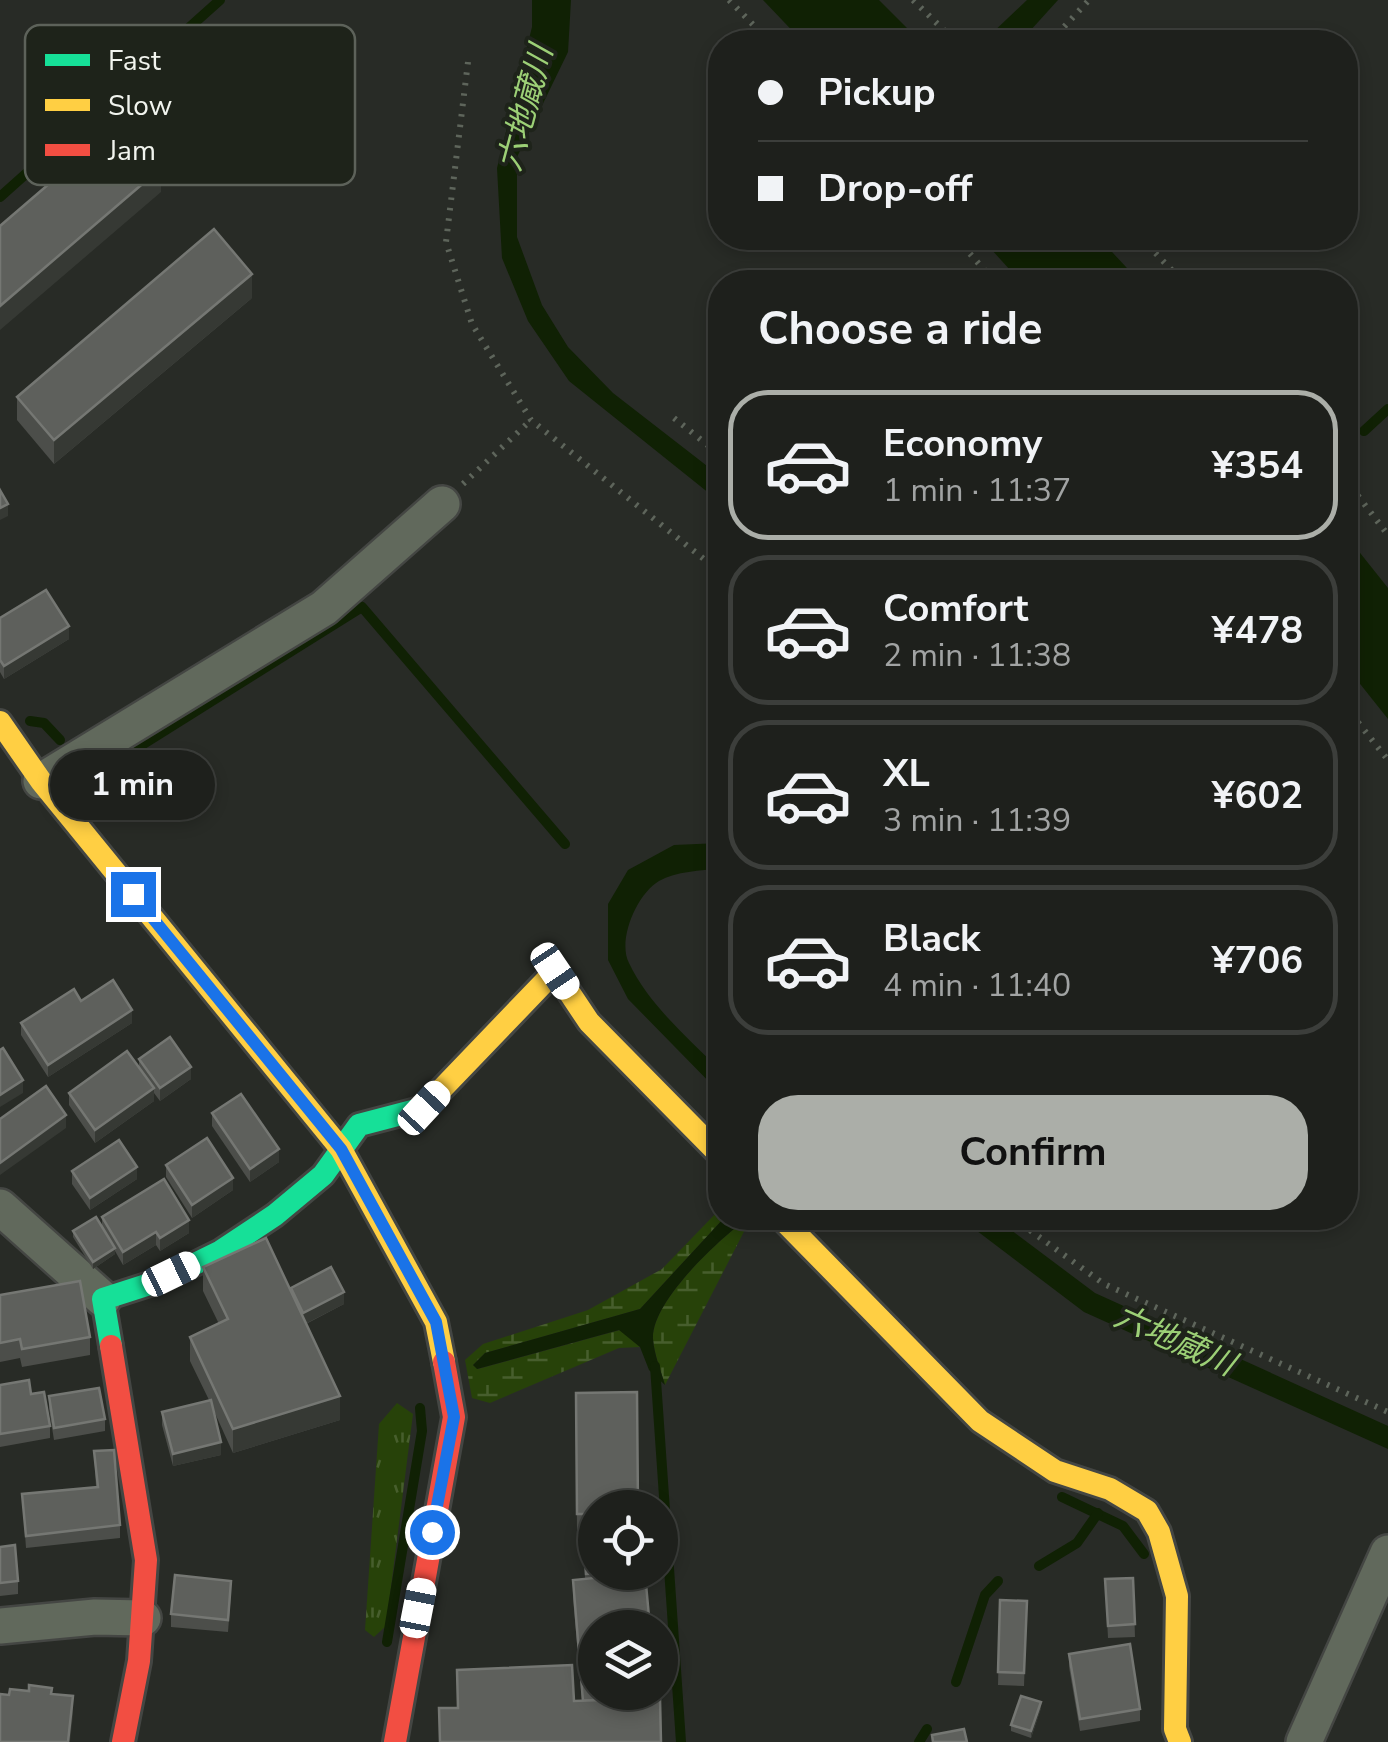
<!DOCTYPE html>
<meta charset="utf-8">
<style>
:root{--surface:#1e201c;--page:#262825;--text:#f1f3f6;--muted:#a1a3a3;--line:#3c3e3b;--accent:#abaea8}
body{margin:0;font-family:"Nunito Sans","Noto Sans JP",sans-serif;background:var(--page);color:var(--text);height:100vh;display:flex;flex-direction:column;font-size:38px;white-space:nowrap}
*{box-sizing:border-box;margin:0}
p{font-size:32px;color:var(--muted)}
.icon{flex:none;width:55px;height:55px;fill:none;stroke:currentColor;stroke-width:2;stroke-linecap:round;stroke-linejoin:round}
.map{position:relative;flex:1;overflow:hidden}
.side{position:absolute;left:708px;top:270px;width:650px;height:960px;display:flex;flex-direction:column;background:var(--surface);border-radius:40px;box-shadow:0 5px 15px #0003,0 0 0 2px var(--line)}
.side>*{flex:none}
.hud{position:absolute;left:708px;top:30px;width:650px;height:220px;border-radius:40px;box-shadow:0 5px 15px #0003,0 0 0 2px var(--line);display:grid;align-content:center;height:220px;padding:0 50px;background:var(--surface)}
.fabs{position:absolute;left:578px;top:1490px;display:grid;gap:20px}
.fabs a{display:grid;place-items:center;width:100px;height:100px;border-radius:50%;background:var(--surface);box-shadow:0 5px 15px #0003,0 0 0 2px var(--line);font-size:50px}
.end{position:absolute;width:45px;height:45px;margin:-22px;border:12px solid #1a73e8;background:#fff;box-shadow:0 0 0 5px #fff}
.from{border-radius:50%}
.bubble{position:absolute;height:70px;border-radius:35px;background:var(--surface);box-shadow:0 5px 15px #0003,0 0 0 2px var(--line);font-size:32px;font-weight:700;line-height:70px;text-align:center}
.car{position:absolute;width:30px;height:60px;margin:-30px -15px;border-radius:12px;box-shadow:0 0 8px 2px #0007;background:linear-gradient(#fff 24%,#345 0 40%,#fff 0 76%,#345 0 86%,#fff 0)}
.hud b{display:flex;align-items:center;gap:35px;height:95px;font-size:38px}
.hud b+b{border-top:2px solid var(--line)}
.hud i{width:25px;height:25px;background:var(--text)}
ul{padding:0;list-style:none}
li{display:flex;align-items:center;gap:30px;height:150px;margin:0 20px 15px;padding:0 30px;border:5px solid var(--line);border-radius:40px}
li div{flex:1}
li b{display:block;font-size:38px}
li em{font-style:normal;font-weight:700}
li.on{border-color:var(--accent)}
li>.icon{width:90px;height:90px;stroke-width:1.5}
h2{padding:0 50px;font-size:45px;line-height:120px}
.cta{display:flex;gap:20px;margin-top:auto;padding:20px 50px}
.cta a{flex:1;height:115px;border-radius:40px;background:var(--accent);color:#111;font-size:40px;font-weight:700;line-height:115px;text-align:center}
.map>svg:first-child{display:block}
.grass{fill:url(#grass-tufts)}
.wetland{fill:url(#wetland-marsh)}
.water{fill:#102104}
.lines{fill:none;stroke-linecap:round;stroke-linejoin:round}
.stream{stroke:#102104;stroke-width:10}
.street-casing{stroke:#444643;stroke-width:40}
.fast-casing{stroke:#444643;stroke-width:28}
.slow-casing{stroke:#444643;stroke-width:28}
.jam-casing{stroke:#444643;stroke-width:28}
.path{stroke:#5e655b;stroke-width:6;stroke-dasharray:2.5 8;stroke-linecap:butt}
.street{stroke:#61695c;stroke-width:35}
.fast{stroke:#16e098;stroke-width:22}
.slow{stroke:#ffcf43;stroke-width:22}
.jam{stroke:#f24e42;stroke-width:22}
.wall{fill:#4c4e4a}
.shaded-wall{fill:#363934}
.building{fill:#5e605c;stroke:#757773;stroke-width:2.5}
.route{stroke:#1a73e8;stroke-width:12}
.labels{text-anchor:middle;stroke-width:8;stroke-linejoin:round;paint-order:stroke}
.water-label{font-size:32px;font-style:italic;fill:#9cd076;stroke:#1e231a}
.key{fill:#1e231a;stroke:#5d625a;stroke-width:2.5}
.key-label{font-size:28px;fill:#f1f4ee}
</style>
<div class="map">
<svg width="1388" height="1742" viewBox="0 0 1388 1742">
<defs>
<pattern id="grass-tufts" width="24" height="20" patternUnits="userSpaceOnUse" patternTransform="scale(2.5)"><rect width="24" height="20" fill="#274209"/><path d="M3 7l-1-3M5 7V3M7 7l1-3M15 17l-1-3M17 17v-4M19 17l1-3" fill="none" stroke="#475e2d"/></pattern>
<pattern id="wetland-marsh" width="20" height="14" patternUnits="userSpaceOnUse" patternTransform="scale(2.5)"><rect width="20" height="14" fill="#274209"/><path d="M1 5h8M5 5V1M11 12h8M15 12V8" fill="none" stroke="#475e2d"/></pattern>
</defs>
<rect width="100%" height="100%" fill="#282b26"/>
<path class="grass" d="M 397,1403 L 413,1414 L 386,1626 L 374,1637 L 365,1630 L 379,1424 Z"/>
<g class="wetland">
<path d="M 720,1209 L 720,1218 L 724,1218 L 640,1309 L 485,1353 L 473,1365 L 478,1369 L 620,1330 L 640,1347 L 619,1348 L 490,1403 L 472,1398 L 465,1360 L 483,1344 L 588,1310 L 662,1269 Z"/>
<path d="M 748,1218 L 751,1218 L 665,1385 C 661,1371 654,1354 653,1339 C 651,1302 719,1239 748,1218 Z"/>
</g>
<g class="water">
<path d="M 532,0 L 571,0 L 568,52 L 517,157 L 517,237 L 542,305 L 568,347 L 613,393 L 720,476 L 720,502 L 569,381 L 528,321 L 502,258 L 497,168 L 532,27 Z"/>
<path d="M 763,0 L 879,0 L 921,42 L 803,42 Z"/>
<path d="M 1027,0 L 1058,0 L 1020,42 L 994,42 L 988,37 Z"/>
<path d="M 981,238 L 1099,238 L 1140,282 L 1021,282 Z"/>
<path d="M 1345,534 L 1388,588 L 1388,719 L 1345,665 Z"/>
<path d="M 720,843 L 720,868 C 701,871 676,871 659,881 C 637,894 617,940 629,963 C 649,1005 688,1038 720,1070 L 720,1093 L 628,999 L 608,960 L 608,904 L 628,870 L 674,845 Z"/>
<path d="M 724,1218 L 748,1218 C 719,1239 651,1302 653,1339 C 654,1354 661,1371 665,1385 L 649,1370 L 640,1347 L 619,1330 L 477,1369 L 473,1365 L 485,1353 L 640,1309 Z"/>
<path d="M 960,1218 L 995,1218 L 1095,1293 L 1388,1426 L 1388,1449 L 1084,1312 Z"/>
</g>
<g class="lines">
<g class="stream">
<path d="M 0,197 L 220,0"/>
<path d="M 1364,431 L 1388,409"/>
<path d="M 30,721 L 44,723 L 60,740"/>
<path d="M 94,775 L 362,607 L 565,844"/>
<path d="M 655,1366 L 681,1742"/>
<path d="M 1062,1497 L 1123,1526 L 1144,1554"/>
<path d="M 1039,1566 L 1077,1543 L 1098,1513"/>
<path d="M 387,1642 L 422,1431 L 420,1408"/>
<path d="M 956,1682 L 985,1595 L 998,1581"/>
<path d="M 919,1742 L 927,1729"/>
</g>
<defs>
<g id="street">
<path d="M 41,781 L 324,608 L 442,504"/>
<path d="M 0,1207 L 103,1299"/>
<path d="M 0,1626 L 95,1617 L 143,1618"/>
<path d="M 1304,1742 L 1388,1553"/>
</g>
<path id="fast" d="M 111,1346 L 103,1299 L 162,1280 L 221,1251 L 275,1215 L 323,1175 L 359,1125 L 424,1108 L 436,1095"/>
<g id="slow">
<path d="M 0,722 L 41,781 L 341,1149 L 436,1322 L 444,1362"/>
<path d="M 436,1095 L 555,971 L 589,1022 L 720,1155"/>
<path d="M 781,1218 L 980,1421 L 1055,1471 L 1110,1489 L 1147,1511 L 1159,1532 L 1177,1596 L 1175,1729 L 1180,1742"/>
</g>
<g id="jam">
<path d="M 111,1346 L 146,1560 L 139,1661 L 123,1742"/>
<path d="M 395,1742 L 454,1417 L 444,1362"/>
</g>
</defs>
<use href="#street" class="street-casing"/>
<use href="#fast" class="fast-casing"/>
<use href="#slow" class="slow-casing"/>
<use href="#jam" class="jam-casing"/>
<g class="path">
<path d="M 729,0 L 770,42"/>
<path d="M 913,0 L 956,42"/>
<path d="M 1050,42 L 1089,0"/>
<path d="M 468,62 L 446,242 L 472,324 L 531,420 L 720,572"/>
<path d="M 956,238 L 995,282"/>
<path d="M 1141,238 L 1183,282"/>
<path d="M 674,418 L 720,455"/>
<path d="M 1345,479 L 1388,535"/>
<path d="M 463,484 L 531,420"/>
<path d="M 1345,706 L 1388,760"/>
<path d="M 1013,1218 L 1104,1284 L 1388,1412"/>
</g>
<use href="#street" class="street"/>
<use href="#fast" class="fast"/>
<use href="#slow" class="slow"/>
<use href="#jam" class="jam"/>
</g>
<g class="wall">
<path d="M 252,298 L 54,464 L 17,420 L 17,397 Z"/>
<path d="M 0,618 L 69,639 L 4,679 L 0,672 Z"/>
<path d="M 81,1001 L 132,1023 L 48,1077 L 21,1035 L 21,1023 Z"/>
<path d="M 139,1059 L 191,1079 L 160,1101 L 154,1093 L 154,1101 L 95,1143 L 69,1105 L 69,1093 L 139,1067 Z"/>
<path d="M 212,1113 L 279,1162 L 250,1182 L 212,1126 Z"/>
<path d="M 166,1165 L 233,1190 L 192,1218 L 166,1177 Z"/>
<path d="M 72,1171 L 137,1179 L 90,1210 L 72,1184 Z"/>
<path d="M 102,1217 L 189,1233 L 160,1251 L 156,1245 L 123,1265 L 115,1251 L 115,1254 L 93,1269 L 73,1237 L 73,1231 L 102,1227 Z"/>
<path d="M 203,1267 L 344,1304 L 306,1324 L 340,1420 L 233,1453 L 214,1411 L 221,1455 L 173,1466 L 162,1425 L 162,1412 L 209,1400 L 190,1361 L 190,1337 L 219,1324 L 203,1291 Z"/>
<path d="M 0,1295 L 90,1337 L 90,1355 L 22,1367 L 20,1358 L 0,1362 Z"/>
<path d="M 0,1385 L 31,1394 L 50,1426 L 50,1438 L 0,1447 Z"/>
<path d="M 576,1393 L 595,1508 L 595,1572 L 639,1572 L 661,1742 L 440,1742 L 439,1708 L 582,1701 L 573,1598 L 573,1580 L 585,1578 L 583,1533 L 577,1533 Z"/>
<path d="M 49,1396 L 105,1419 L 105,1431 L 54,1440 L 49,1409 Z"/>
<path d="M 94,1451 L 120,1525 L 120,1538 L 26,1548 L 22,1494 L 96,1487 Z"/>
<path d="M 0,1547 L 18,1581 L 18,1594 L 0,1596 Z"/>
<path d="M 1133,1578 L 1135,1637 L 1108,1638 L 1105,1579 Z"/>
<path d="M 231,1593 L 228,1632 L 171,1627 L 171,1614 Z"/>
<path d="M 1000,1600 L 1027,1601 L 1024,1686 L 998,1685 Z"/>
<path d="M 1069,1654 L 1140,1709 L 1140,1721 L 1080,1731 L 1069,1667 Z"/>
<path d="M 1041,1708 L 1031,1738 L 1011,1731 L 1011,1725 Z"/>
</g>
<g class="shaded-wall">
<path d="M 161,168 L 161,192 L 0,330 L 0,306 Z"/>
<path d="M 252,274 L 252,298 L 54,464 L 54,440 Z"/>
<path d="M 8,504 L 8,516 L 0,520 L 0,508 Z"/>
<path d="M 69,626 L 69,639 L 4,679 L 4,666 Z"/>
<path d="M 132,1010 L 132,1023 L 48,1077 L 48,1065 Z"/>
<path d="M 191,1067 L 191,1079 L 160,1101 L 160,1088 Z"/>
<path d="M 23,1080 L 23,1093 L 0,1107 L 0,1095 Z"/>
<path d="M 154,1088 L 154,1101 L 95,1143 L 95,1130 Z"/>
<path d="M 66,1115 L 66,1128 L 0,1175 L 0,1163 Z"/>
<path d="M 279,1149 L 279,1162 L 250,1182 L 250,1169 Z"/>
<path d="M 137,1167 L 137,1179 L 90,1210 L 90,1198 Z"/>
<path d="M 233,1178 L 233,1190 L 192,1218 L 192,1205 Z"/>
<path d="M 189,1220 L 189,1233 L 160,1251 L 160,1238 Z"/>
<path d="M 156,1232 L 156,1245 L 123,1265 L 123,1252 Z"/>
<path d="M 115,1248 L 115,1254 L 93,1269 L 93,1262 Z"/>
<path d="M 344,1292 L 344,1304 L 303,1325 L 303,1313 Z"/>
<path d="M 340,1396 L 340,1420 L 233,1453 L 233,1429 Z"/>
<path d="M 221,1442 L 221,1455 L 173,1466 L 173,1454 Z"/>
<path d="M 73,1696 L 73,1715 L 70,1742 L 68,1742 Z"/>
<path d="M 1041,1702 L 1041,1708 L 1031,1738 L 1031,1731 Z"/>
</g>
<g class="building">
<path d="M 121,122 L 161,168 L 0,306 L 0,226 Z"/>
<path d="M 214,229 L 252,274 L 54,440 L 17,397 Z"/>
<path d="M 0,490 L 8,504 L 0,508 Z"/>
<path d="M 46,590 L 69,626 L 4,666 L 0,660 L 0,618 Z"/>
<path d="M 113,980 L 132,1010 L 48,1065 L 21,1023 L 74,989 L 81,1001 Z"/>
<path d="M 170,1037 L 191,1067 L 160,1088 L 139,1059 Z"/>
<path d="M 3,1048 L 23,1080 L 0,1095 L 0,1050 Z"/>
<path d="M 127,1051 L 154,1088 L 95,1130 L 69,1093 Z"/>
<path d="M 46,1086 L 66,1115 L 0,1163 L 0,1119 Z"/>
<path d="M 241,1094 L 279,1149 L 250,1169 L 212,1113 Z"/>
<path d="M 207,1138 L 233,1178 L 192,1205 L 166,1165 Z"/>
<path d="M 119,1140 L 137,1167 L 90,1198 L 72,1171 Z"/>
<path d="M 164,1179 L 189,1220 L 160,1238 L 156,1232 L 123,1252 L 102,1217 Z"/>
<path d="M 96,1217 L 115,1248 L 93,1262 L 73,1231 Z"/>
<path d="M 266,1238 L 340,1396 L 233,1429 L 190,1337 L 228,1319 L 203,1267 Z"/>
<path d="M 331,1267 L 344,1292 L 303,1313 L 291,1288 Z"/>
<path d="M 80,1281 L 90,1337 L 22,1349 L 20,1339 L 0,1343 L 0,1295 Z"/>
<path d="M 29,1380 L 31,1394 L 44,1392 L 50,1426 L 0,1434 L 0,1385 Z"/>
<path d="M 99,1388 L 105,1419 L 54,1428 L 49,1396 Z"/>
<path d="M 637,1392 L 638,1508 L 595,1508 L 595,1514 L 577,1514 L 576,1393 Z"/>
<path d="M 211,1400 L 221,1442 L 173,1454 L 162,1412 Z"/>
<path d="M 114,1450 L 120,1525 L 26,1536 L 22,1494 L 98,1487 L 94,1451 Z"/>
<path d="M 595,1526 L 595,1572 L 618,1572 L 586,1574 L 583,1527 Z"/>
<path d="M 15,1545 L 18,1581 L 0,1583 L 0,1547 Z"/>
<path d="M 645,1573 L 650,1628 L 595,1628 L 595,1692 L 655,1692 L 655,1694 L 583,1701 L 573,1580 Z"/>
<path d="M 175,1575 L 231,1581 L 228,1620 L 171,1614 Z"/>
<path d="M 1133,1578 L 1135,1624 L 1108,1626 L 1105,1579 Z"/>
<path d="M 1000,1600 L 1027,1601 L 1024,1673 L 998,1672 Z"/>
<path d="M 1130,1644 L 1140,1709 L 1080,1719 L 1069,1654 Z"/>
<path d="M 572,1665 L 574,1701 L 660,1698 L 661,1742 L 440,1742 L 439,1708 L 458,1708 L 457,1670 Z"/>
<path d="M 29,1685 L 52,1688 L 51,1694 L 73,1696 L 68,1742 L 0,1742 L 0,1694 L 9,1695 L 10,1689 L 29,1691 Z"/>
<path d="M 1021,1696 L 1041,1702 L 1031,1731 L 1011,1725 Z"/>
<path d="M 964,1729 L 967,1742 L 933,1742 L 932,1735 Z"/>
</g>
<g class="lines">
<path class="route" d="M 133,894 L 341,1149 L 436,1322 L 454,1417 L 432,1532"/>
</g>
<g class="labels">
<g class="water-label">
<text transform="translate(525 108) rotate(-75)" y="11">六地蔵川</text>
<text transform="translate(1175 1340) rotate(24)" y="11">六地蔵川</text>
</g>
</g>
<rect x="25" y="25" width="330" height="160" rx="15" class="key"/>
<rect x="45" y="54" width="45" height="12" fill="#16e098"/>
<rect x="45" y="99" width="45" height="12" fill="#ffcf43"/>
<rect x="45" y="144" width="45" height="12" fill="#f24e42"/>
<g class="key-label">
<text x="108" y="70">Fast</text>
<text x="108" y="115">Slow</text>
<text x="108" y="160">Jam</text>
</g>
</svg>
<div class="fabs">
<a><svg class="icon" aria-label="locate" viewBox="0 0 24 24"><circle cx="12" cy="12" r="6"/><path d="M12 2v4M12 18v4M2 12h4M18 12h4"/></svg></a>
<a><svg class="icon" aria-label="layers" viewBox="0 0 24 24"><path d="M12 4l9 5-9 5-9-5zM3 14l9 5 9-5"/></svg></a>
</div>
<i class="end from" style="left:432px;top:1532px"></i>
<i class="end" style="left:133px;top:894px"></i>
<div class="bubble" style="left:50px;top:750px;width:165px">1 min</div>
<i class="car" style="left:555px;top:971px;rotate:146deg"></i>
<i class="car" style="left:424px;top:1108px;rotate:43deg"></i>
<i class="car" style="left:171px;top:1274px;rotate:64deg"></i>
<i class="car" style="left:418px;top:1608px;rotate:11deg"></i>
<div class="hud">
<b><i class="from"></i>Pickup</b>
<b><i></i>Drop-off</b>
</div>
<section class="side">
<h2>Choose a ride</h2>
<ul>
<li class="on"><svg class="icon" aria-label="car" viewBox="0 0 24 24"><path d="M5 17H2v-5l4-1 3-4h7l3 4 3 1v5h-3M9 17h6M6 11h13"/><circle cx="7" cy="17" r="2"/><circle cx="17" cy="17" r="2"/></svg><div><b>Economy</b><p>1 min · 11:37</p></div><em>¥354</em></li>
<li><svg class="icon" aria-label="car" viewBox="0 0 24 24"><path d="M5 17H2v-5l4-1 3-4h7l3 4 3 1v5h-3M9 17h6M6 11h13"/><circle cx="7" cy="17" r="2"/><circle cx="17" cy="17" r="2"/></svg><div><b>Comfort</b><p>2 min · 11:38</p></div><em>¥478</em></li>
<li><svg class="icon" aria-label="car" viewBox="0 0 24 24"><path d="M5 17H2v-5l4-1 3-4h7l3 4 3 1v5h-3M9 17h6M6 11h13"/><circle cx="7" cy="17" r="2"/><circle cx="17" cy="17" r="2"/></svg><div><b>XL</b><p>3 min · 11:39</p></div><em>¥602</em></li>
<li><svg class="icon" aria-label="car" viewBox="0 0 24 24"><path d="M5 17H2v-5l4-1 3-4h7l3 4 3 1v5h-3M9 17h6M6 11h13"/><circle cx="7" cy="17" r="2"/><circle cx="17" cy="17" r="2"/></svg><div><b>Black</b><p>4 min · 11:40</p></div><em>¥706</em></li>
</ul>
<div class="cta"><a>Confirm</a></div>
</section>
</div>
